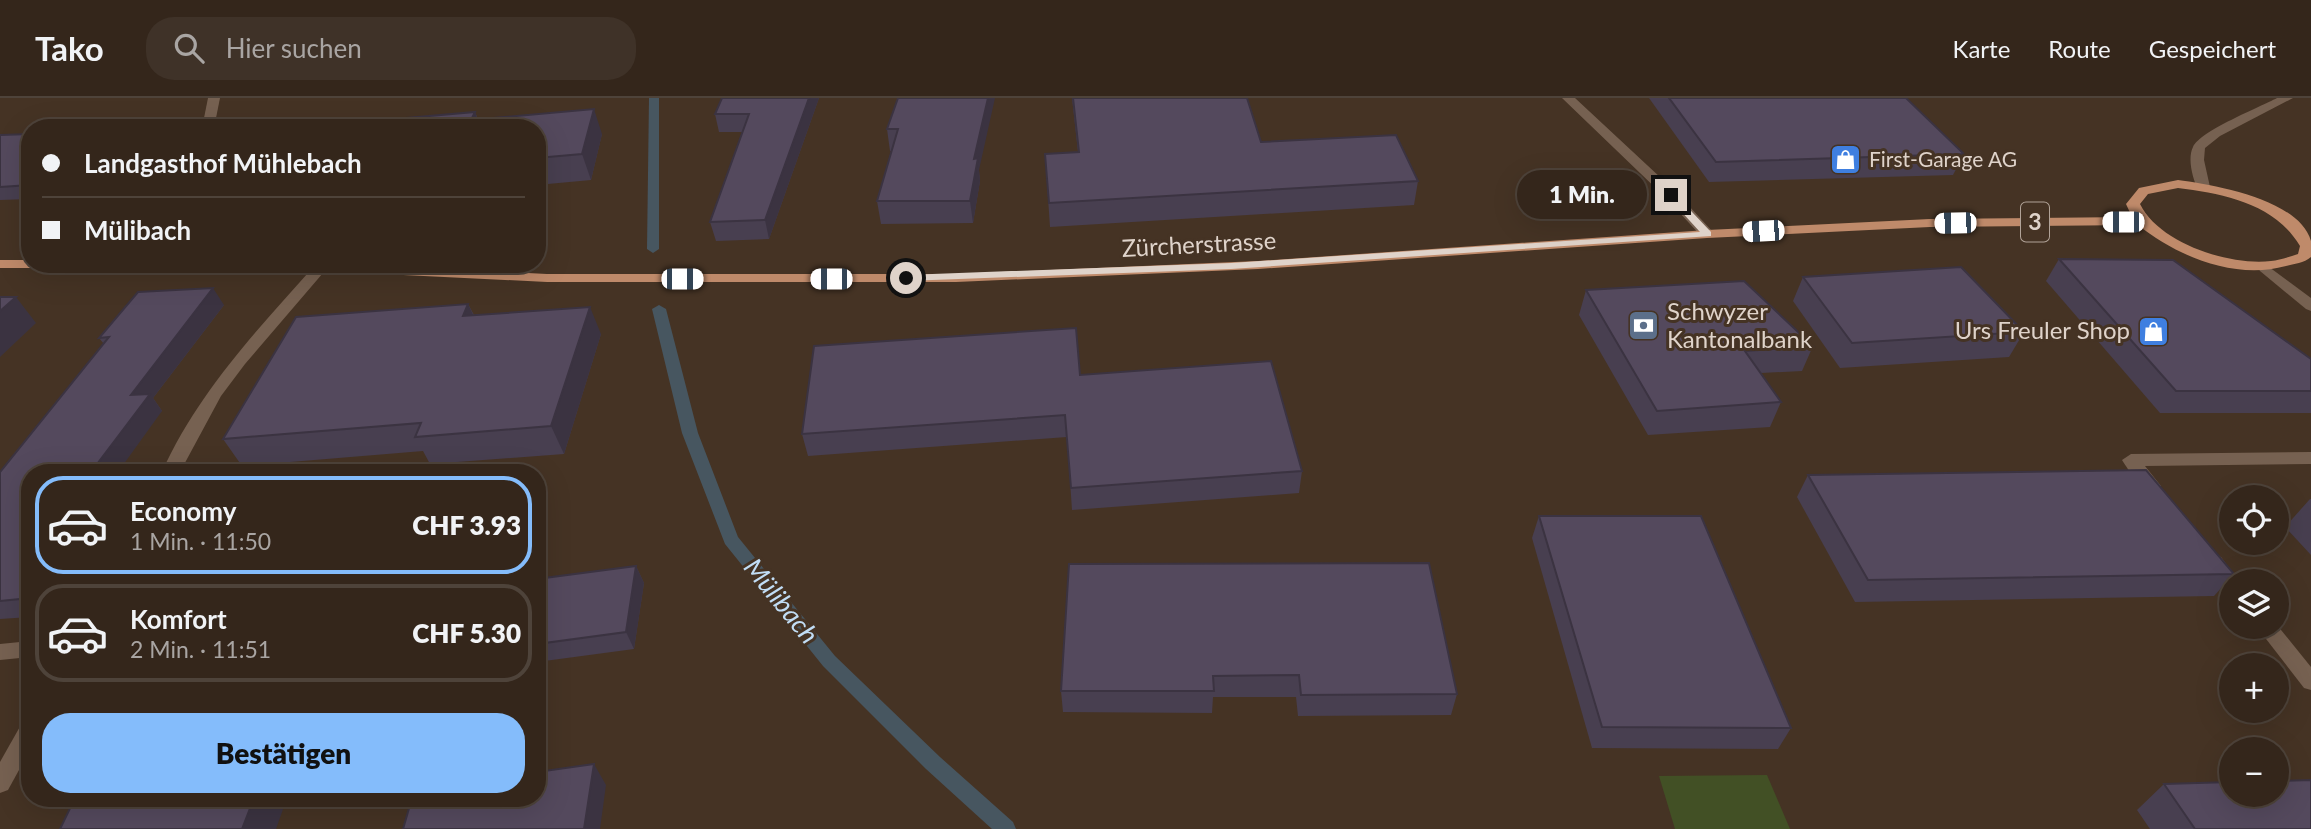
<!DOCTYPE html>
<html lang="de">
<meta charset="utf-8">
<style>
:root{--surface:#34261b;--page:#3f3228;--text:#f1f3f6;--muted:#a9a5a3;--line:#4e433a;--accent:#84bcfb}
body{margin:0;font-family:Lato,sans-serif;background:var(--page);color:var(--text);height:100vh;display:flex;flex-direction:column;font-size:26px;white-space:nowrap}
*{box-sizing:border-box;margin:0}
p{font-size:23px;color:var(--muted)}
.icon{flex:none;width:38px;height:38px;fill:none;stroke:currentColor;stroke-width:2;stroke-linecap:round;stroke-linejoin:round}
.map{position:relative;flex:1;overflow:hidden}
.details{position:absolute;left:21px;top:366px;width:525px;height:343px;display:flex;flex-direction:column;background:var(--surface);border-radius:28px;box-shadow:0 7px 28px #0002,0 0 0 2px var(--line)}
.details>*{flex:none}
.hud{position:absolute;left:21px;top:21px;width:525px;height:154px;border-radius:28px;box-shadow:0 7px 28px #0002,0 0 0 2px var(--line);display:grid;align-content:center;height:154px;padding:0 21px;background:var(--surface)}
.controls{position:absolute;left:2219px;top:387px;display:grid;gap:14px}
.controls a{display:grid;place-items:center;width:70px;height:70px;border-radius:50%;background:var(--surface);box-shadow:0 7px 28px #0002,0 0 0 2px var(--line);font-size:35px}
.end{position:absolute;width:32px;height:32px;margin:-16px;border:9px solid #dfd3ca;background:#111;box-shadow:0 0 0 4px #111}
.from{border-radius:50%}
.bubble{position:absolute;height:49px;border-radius:24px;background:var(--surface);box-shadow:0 7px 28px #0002,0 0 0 2px var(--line);font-size:23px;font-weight:800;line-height:49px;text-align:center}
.car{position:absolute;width:21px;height:42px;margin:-21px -10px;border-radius:9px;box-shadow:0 0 5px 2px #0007;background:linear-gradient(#fff 24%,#345 0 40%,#fff 0 76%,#345 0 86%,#fff 0)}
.hud b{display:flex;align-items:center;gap:24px;height:66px;font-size:26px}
.hud b+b{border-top:2px solid var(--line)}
.hud i{width:18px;height:18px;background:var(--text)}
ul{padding:12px 0 0;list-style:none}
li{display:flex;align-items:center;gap:21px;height:98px;margin:0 14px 10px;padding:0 7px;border:4px solid var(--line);border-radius:28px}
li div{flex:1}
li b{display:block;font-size:26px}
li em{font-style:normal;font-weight:800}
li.active{border-color:var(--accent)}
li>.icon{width:63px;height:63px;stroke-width:1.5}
.cta{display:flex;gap:14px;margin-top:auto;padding:14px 21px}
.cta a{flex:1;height:80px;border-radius:28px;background:var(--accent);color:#111;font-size:28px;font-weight:800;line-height:80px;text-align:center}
header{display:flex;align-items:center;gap:42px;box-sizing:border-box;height:98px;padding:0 35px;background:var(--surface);border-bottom:2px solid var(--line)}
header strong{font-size:33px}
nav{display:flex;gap:38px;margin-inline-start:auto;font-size:24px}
.search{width:490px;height:63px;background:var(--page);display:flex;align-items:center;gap:18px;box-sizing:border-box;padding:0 24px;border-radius:28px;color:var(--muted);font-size:26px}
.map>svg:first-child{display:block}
.green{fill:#425025}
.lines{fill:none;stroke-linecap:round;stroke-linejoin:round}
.stream{fill:#475660;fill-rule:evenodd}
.minor{fill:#766151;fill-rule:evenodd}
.major{fill:#bf8a6a;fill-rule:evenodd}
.wall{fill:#483f50}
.shaded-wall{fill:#3b3341}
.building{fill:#54495d;stroke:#3b3341;stroke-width:2}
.route{fill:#dfd3ca}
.labels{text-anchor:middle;stroke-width:6;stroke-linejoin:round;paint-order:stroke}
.far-poi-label{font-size:21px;fill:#dfd3ca;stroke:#453324;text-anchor:start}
.shield{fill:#453324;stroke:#b1a398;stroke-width:2}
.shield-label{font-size:23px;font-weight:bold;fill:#dfd3ca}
.street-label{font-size:24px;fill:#dfd3ca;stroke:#453324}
.poi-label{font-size:24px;fill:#dfd3ca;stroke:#453324;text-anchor:start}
.water-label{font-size:26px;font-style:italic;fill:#c1ddf5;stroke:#453324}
</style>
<header>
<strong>Tako</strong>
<div class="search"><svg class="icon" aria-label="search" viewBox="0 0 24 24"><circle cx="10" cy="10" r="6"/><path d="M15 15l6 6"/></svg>Hier suchen</div>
<nav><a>Karte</a><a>Route</a><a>Gespeichert</a></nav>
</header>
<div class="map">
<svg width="2311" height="731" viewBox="0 0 2311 731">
<rect width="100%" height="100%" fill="#453324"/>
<path class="green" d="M 1767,677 L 1790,731 L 1675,731 L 1659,678 Z"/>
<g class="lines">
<g class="stream">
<path d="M 649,0 L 659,0 L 659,151 L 653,155 L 647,151 Z"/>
<path d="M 659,207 L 666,211 L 698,335 L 738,439 L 835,558 L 940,659 L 1013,724 L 1016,731 L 992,731 L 926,671 L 823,568 L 725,446 L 682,335 L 652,211 Z"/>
</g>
<g class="minor">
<path d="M 208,0 L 220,0 L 214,30 L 202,30 Z"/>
<path d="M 1562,0 L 1575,0 L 1676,94 L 1712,133 L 1712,139 L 1702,139 L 1666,100 Z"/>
<path d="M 2277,0 L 2293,0 L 2220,38 L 2205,50 L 2204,62 L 2210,89 L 2203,93 L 2198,92 C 2193,81 2187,61 2193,49 C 2200,33 2260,9 2277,0 Z"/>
<path d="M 316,166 L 329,168 L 245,266 L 221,298 L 180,374 L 162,374 C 198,294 258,231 316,166 Z"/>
<path d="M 2265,166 L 2311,200 L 2311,213 L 2306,211 L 2260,173 L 2258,170 L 2260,167 Z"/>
<path d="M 2311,354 L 2311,366 L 2145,368 L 2161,388 L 2158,392 C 2142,397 2130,374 2122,362 L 2131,356 Z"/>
<path d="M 2214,457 L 2221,459 L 2239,483 L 2231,483 L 2231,493 L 2224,491 L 2205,464 L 2207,459 Z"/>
<path d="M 2277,527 L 2311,569 L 2311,592 L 2304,590 L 2256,528 Z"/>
<path d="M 30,543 L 30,559 L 0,562 L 0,546 Z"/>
<path d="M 30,622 L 30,652 L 8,692 L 0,695 L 0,664 L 22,625 Z"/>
</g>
<g class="major">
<path d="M 2178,82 C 2214,87 2299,101 2311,143 C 2311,148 2311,155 2311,159 C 2304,165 2294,166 2286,168 C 2235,182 2178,159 2138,127 L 1930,129 L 1707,140 L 1258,171 L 956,184 L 547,184 L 261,170 L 254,166 L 356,166 L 547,176 L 956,176 L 1258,163 L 1707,132 L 1930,121 L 2132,119 L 2126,106 L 2139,90 ZM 2178,90 C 2224,96 2274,105 2300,148 L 2298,156 C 2289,159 2280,162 2271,163 C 2229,168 2159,145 2140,106 L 2148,96 Z"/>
<path d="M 0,162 L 30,162 L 30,166 L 37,166 L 30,170 L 0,170 Z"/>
</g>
</g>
<g class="wall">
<path d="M 722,0 L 819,0 L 769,141 L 716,143 L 710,124 L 742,34 L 719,34 L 715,16 Z"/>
<path d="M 898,0 L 979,72 L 980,83 L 973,125 L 881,126 L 877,103 L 891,53 L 890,53 L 887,31 Z"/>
<path d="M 1072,0 L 1247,0 L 1261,44 L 1418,83 L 1414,107 L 1050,129 L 1045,56 L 1078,54 Z"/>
<path d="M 1649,0 L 1906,0 L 1964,56 L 1953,77 L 1709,84 Z"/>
<path d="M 475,14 L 478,21 L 602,36 L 591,82 L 537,87 L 537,30 L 347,30 Z"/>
<path d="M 30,36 L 30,101 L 0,102 L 0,37 Z"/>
<path d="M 2059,161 L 2311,261 L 2311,315 L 2160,315 L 2046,183 Z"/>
<path d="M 1803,179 L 2024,234 L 2009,259 L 1840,270 L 1793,203 Z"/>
<path d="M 1586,192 L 1813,248 L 1802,273 L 1761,275 L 1781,304 L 1770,329 L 1648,337 L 1579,217 Z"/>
<path d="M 468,206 L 474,217 L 601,236 L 564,356 L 430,366 L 423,353 L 242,368 L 223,341 Z"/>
<path d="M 224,207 L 153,300 L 162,313 L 30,374 L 30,519 L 0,521 L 0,374 L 104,246 L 99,240 Z"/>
<path d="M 1080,277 L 1302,373 L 1299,395 L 1072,412 L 1067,339 L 808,358 L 802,336 Z"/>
<path d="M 1808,377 L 2234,476 L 2214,498 L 1855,504 L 1797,399 Z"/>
<path d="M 2310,401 L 2311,401 L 2311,457 L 2285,429 Z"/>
<path d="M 1539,418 L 1791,630 L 1778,651 L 1592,650 L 1532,440 Z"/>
<path d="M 1069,466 L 1457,596 L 1451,617 L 1298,618 L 1296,599 L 1213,599 L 1212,615 L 1063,614 L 1061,593 Z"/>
<path d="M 636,468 L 644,485 L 634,551 L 537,564 L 537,481 Z"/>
<path d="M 2164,686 L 2311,731 L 2150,731 L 2137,712 Z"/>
</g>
<g class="shaded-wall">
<path d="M 809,0 L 819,0 L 769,141 L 765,122 Z"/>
<path d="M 988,0 L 995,0 L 979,72 L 980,83 L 973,125 L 970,103 L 974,61 Z"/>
<path d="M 594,11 L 602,36 L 591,82 L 582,56 Z"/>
<path d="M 475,14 L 481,30 L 467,30 Z"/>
<path d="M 213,190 L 224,207 L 153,300 L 162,313 L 118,374 L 91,374 L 131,297 Z"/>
<path d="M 16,199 L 36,225 L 0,259 L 0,213 Z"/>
<path d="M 468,206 L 481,233 L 463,218 Z"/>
<path d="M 590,209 L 601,236 L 564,356 L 551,328 Z"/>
<path d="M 636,468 L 644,485 L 634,551 L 626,534 Z"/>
<path d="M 594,666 L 606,687 L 600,731 L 584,731 Z"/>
<path d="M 254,700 L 287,700 L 276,731 L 242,731 Z"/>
</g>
<g class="building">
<path d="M 722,0 L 809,0 L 765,122 L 710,124 L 749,16 L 715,16 Z"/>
<path d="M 898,0 L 988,0 L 974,61 L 978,60 L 970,103 L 877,103 L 898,31 L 887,31 Z"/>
<path d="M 1073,0 L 1247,0 L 1261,44 L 1396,37 L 1418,83 L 1049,105 L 1045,56 L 1079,54 Z"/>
<path d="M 1669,0 L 1906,0 L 1964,56 L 1716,64 Z"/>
<path d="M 594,11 L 582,56 L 537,60 L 537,30 L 468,30 L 471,22 Z"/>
<path d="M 475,14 L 467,30 L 347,30 L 350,25 Z"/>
<path d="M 30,36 L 30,87 L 0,89 L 0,37 Z"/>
<path d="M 2059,161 L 2173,162 L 2311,261 L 2311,293 L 2176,293 Z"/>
<path d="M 1961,169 L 2024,234 L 1852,245 L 1803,179 Z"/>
<path d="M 1744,183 L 1813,248 L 1745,253 L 1781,304 L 1657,313 L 1586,192 Z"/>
<path d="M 213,190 L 131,297 L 150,296 L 91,374 L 30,374 L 30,500 L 0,503 L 0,374 L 109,239 L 99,240 L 138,194 Z"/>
<path d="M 0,199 L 16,199 L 0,213 Z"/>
<path d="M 468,206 L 463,218 L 590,209 L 551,328 L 415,339 L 421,325 L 223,341 L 296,219 Z"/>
<path d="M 1076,230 L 1080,277 L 1271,263 L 1302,373 L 1071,390 L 1065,317 L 802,336 L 814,248 Z"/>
<path d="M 2146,372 L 2234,476 L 1868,482 L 1808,377 Z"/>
<path d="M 1539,418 L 1701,418 L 1791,630 L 1602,629 Z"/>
<path d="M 1429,465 L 1457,596 L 1301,597 L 1299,577 L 1213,578 L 1214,593 L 1061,593 L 1069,466 Z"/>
<path d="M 636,468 L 626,534 L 537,546 L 537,481 Z"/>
<path d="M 594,666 L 584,731 L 403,731 L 412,700 L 537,700 L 537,674 Z"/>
<path d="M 2311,682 L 2311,731 L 2195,731 L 2164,686 L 2231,684 L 2231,696 L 2277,696 L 2277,683 Z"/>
<path d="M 75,700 L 254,700 L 242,731 L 60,731 Z"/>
</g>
<path class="route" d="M 1668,95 L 1674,95 L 1711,134 L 1711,138 L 1231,171 L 906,183 L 901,180 L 906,177 L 1231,165 L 1700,134 L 1668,99 Z"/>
<defs>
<symbol id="shop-square" viewBox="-11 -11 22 22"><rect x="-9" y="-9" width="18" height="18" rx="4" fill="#3f7fe0" stroke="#453324"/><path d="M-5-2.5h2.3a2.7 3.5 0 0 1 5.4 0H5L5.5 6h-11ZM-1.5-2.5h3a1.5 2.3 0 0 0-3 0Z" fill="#fff"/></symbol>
<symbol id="bank-square" viewBox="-11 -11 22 22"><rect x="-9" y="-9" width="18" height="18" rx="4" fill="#5c6f8a" stroke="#453324"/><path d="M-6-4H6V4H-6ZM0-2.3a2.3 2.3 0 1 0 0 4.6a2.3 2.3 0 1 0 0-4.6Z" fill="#fff"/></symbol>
</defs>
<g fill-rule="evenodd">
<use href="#shop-square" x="1828" y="44" width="35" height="35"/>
<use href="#bank-square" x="1626" y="210" width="35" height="35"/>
<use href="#shop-square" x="2136" y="216" width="35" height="35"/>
</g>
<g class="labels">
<g class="far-poi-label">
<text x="1869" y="69">First-Garage AG</text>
</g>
<rect class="shield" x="2021" y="104.5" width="28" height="39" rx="5"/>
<g class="shield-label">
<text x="2035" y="132">3</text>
</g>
<g class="street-label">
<text transform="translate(1199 147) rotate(-3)" y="8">Zürcherstrasse</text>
</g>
<g class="poi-label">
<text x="1667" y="222">Schwyzer<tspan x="1667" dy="28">Kantonalbank</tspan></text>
<text x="2130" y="241" text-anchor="end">Urs Freuler Shop</text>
</g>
<g class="water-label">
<text transform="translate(781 503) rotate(51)" y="9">Mülibach</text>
</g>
</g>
</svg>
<div class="controls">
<a><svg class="icon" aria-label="locate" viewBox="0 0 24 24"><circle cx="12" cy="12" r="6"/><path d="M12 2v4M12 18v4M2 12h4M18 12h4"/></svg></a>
<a><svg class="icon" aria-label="layers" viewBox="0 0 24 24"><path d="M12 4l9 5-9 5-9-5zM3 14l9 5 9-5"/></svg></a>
<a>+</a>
<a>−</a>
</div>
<i class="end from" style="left:906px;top:180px"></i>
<i class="end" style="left:1671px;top:97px"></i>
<div class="bubble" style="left:1517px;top:72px;width:130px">1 Min.</div>
<i class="car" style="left:2123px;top:124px;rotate:270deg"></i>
<i class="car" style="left:1955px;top:125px;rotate:269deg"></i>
<i class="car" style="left:1763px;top:133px;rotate:267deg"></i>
<i class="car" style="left:682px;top:181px;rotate:90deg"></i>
<i class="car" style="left:831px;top:181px;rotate:270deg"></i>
<div class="hud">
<b><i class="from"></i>Landgasthof Mühlebach</b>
<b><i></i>Mülibach</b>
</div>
<section class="details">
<ul>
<li class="active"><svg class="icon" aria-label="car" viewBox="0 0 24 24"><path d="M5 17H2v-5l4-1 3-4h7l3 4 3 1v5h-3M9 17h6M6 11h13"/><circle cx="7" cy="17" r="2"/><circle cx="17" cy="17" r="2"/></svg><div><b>Economy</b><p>1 Min. · 11:50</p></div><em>CHF 3.93</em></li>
<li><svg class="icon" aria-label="car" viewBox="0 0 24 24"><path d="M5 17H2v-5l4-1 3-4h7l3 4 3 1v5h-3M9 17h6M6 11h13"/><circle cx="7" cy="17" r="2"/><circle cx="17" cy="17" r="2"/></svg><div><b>Komfort</b><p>2 Min. · 11:51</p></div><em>CHF 5.30</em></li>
</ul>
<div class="cta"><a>Bestätigen</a></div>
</section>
</div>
